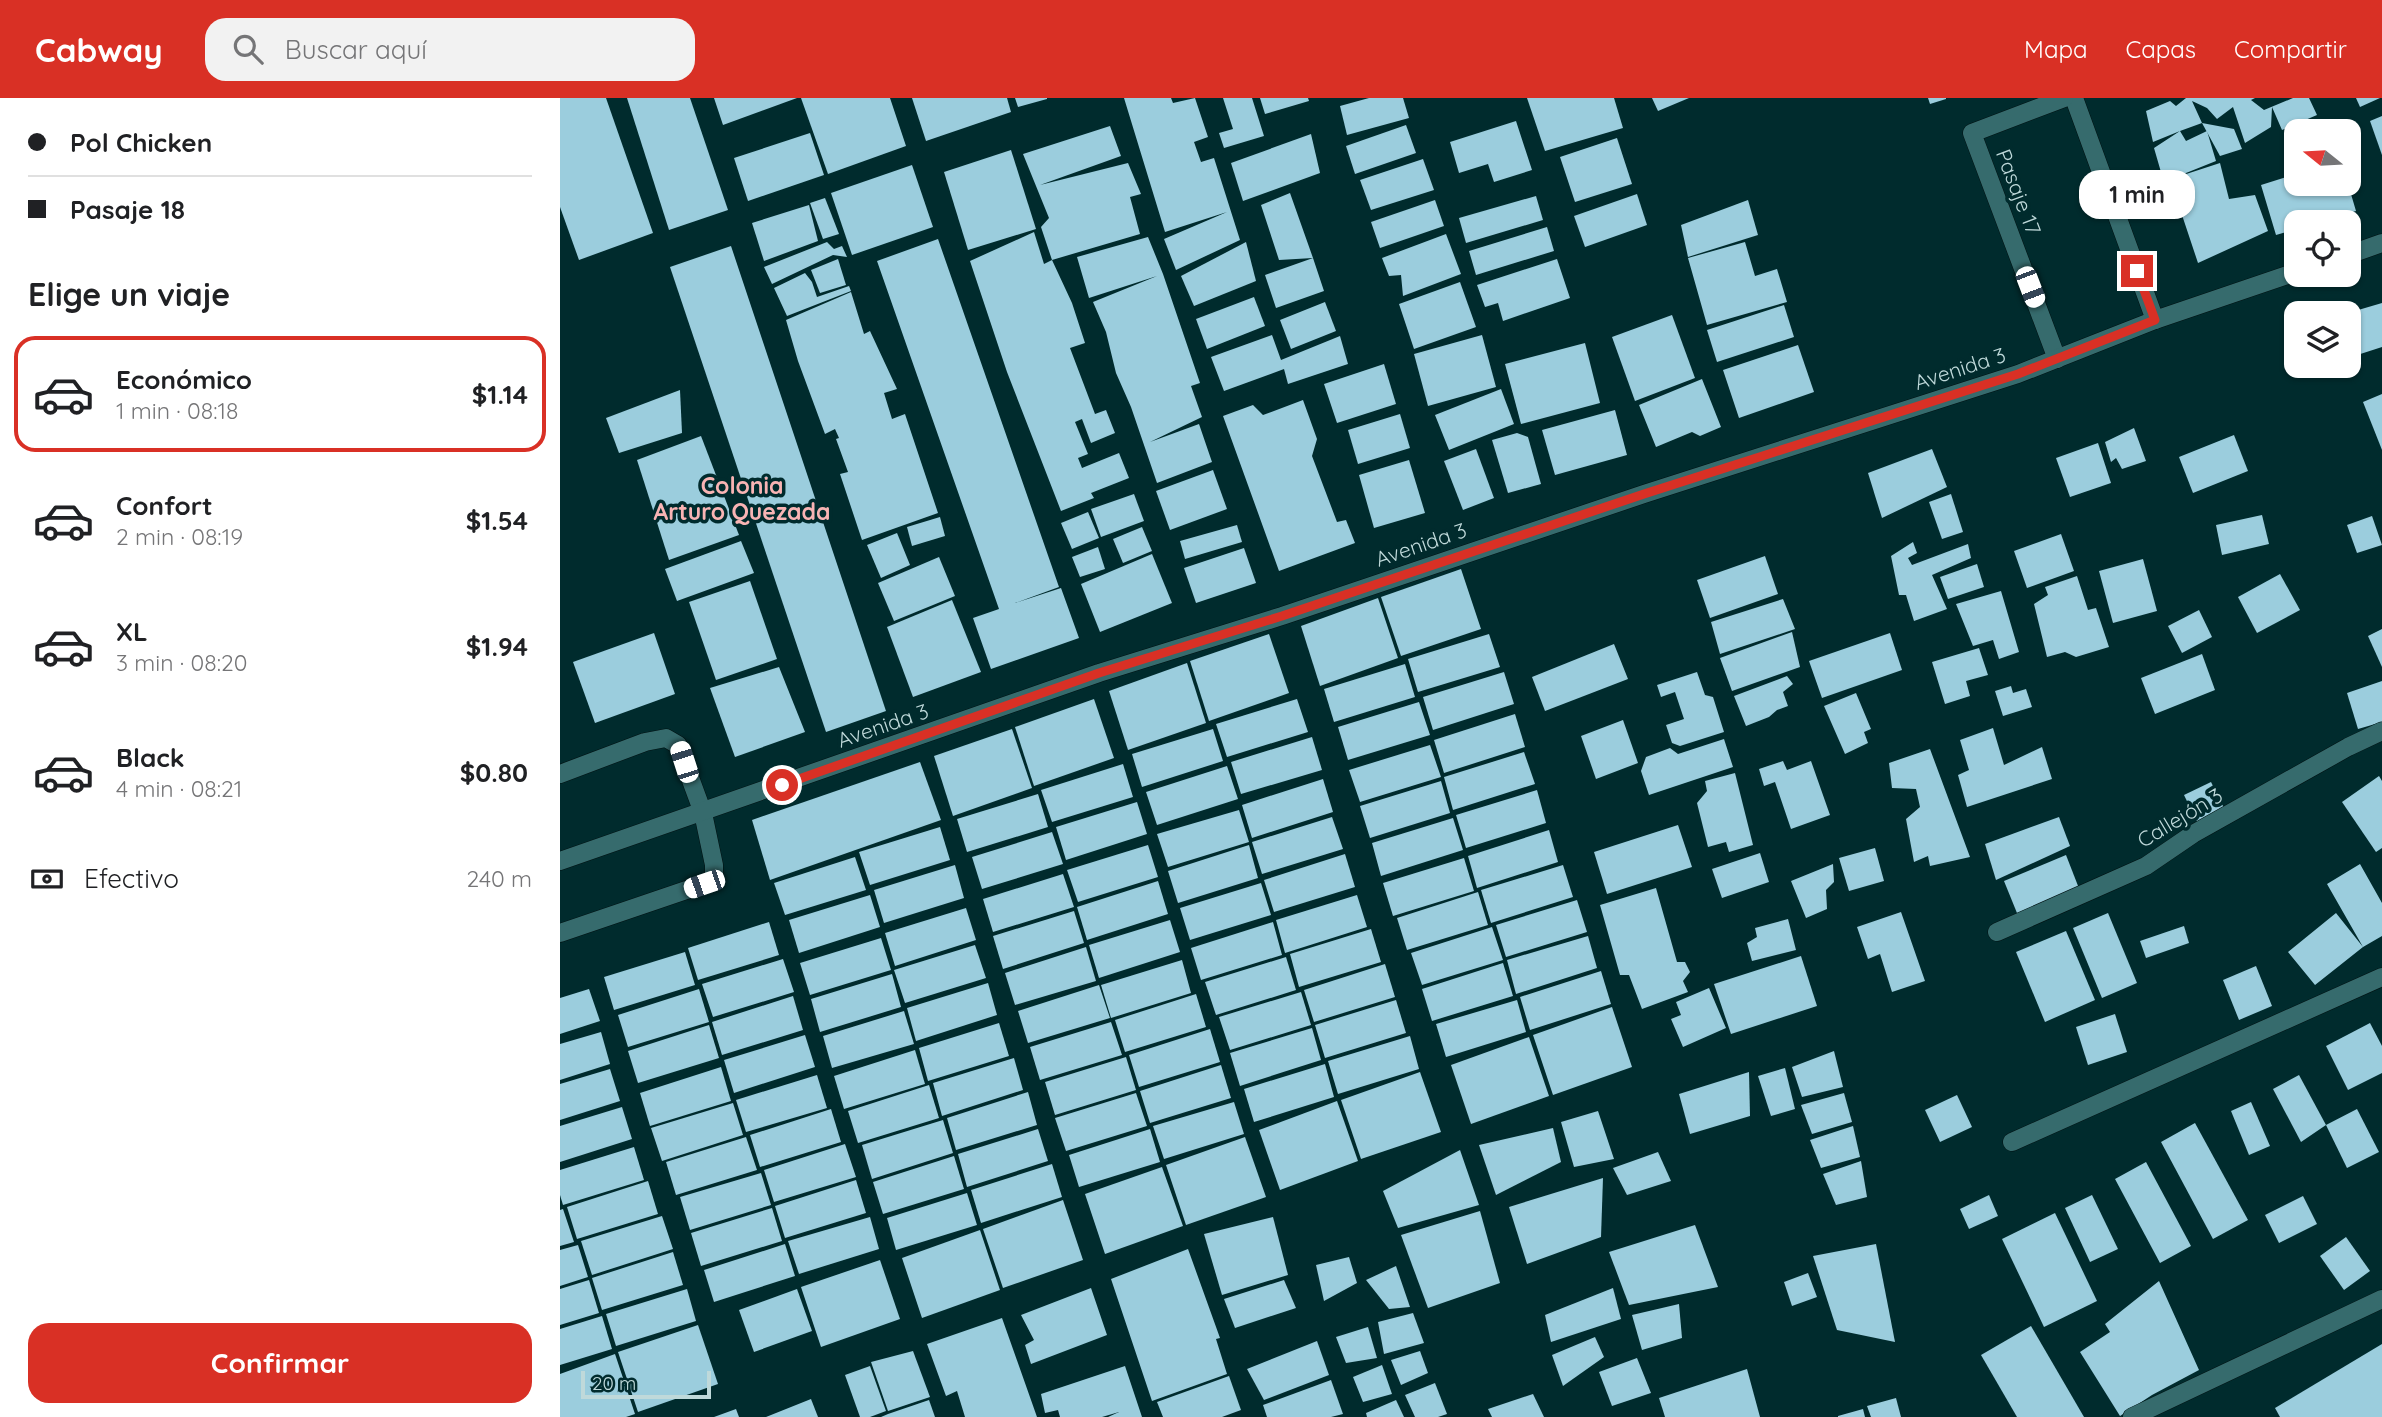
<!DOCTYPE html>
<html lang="es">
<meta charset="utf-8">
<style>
:root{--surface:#fff;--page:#f2f2f2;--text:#202124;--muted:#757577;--line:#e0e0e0;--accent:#d93025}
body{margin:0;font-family:Quicksand,sans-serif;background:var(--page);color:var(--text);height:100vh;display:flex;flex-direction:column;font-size:26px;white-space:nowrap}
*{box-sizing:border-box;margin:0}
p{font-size:23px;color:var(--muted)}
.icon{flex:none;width:38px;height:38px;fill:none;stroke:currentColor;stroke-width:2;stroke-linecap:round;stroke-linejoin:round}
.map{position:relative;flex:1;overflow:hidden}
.side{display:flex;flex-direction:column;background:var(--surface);width:560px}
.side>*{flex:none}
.guide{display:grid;align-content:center;height:154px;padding:0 28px;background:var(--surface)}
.needle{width:46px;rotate:288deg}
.buttons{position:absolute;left:1724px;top:21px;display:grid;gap:14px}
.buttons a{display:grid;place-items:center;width:77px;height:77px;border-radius:14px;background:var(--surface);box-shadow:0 2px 5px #0004;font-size:35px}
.scale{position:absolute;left:21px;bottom:18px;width:130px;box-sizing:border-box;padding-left:7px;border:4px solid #bfd9da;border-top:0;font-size:19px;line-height:24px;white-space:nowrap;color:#bfd9da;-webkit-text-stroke:5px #002b2d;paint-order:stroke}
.end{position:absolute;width:32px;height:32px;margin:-16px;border:9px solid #d93025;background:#fff;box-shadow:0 0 0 4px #fff}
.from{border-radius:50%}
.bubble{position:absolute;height:49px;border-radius:21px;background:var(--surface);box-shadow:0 2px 5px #0004;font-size:23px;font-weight:800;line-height:49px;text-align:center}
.car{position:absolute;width:21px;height:42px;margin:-21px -10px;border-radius:9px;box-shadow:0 0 5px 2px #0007;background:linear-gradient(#fff 24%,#345 0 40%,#fff 0 76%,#345 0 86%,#fff 0)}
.guide b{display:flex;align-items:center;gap:24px;height:66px;font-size:26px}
.guide b+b{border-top:2px solid var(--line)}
.guide i{width:18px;height:18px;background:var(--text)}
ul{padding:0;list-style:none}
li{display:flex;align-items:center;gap:21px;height:116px;margin:0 14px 10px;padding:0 14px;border:4px solid transparent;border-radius:21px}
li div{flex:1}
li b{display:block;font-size:26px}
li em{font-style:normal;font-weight:800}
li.current{border-color:var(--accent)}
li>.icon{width:63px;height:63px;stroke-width:1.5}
h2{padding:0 28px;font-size:32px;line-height:84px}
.pay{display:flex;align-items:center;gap:18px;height:77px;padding:0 28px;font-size:26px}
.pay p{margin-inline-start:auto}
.primary-button{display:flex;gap:14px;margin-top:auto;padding:14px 28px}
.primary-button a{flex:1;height:80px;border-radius:21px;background:var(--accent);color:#fff;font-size:28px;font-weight:800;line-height:80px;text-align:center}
header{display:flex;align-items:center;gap:42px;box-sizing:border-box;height:98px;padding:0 35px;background:var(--accent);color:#fff}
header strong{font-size:33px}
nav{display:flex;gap:38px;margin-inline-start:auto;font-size:24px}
.search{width:490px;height:63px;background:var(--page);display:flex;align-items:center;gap:18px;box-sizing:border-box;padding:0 24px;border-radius:21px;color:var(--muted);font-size:26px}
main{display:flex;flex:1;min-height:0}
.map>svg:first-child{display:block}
.building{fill:#9bcddd}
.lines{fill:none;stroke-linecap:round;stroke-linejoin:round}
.minor-casing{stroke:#001213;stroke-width:19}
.minor{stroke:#366b6d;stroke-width:18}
.route{stroke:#d93025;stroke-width:9}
.labels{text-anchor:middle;stroke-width:7;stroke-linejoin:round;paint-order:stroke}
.street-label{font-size:21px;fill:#bfd9da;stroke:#002b2d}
.neighbourhood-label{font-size:23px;font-weight:bold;fill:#f8b4b4;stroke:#002b2d}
</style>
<header>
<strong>Cabway</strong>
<div class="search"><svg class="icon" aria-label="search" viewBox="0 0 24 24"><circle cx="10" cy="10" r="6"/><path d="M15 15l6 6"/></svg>Buscar aquí</div>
<nav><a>Mapa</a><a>Capas</a><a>Compartir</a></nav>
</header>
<main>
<section class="side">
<div class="guide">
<b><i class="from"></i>Pol Chicken</b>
<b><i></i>Pasaje 18</b>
</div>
<h2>Elige un viaje</h2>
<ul>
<li class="current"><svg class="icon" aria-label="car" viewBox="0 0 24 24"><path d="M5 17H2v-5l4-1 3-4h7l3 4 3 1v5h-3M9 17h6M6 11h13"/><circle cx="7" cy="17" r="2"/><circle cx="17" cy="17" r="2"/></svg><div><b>Económico</b><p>1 min · 08:18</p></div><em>$1.14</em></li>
<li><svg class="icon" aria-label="car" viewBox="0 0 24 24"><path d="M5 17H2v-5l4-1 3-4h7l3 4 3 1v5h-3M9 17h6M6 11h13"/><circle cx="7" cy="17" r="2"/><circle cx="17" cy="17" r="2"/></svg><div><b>Confort</b><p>2 min · 08:19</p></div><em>$1.54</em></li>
<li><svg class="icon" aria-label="car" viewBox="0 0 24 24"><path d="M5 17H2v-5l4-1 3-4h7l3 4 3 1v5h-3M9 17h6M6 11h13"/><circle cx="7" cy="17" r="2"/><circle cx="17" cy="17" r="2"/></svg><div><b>XL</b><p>3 min · 08:20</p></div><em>$1.94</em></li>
<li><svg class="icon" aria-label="car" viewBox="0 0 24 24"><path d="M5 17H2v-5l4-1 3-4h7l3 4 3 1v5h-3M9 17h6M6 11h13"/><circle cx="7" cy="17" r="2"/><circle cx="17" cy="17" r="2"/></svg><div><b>Black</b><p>4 min · 08:21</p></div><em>$0.80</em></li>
</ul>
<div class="pay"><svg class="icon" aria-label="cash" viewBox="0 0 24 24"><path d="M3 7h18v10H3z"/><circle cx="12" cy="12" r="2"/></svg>Efectivo<p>240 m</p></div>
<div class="primary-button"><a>Confirmar</a></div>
</section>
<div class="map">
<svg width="1822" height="1319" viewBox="0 0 1822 1319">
<rect width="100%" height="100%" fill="#002b2d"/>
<g class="building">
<path d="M 0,0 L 46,0 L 93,135 L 19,162 L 0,109 Z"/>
<path d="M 67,0 L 130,0 L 168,112 L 109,132 Z"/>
<path d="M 154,0 L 237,0 L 163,27 Z"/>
<path d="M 241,0 L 330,0 L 346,48 L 268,76 Z"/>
<path d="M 352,0 L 447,0 L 451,14 L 366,43 Z"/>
<path d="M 455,0 L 487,0 L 487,1 L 458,9 Z"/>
<path d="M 564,0 L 611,0 L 613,5 L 635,0 L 648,39 L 634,44 L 641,64 L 654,60 L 680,142 L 616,172 L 604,141 L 667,114 L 605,134 Z"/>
<path d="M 663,0 L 692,0 L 704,38 L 664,50 L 659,35 L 673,31 Z"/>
<path d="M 700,0 L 748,0 L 749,3 L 705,16 Z"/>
<path d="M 809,0 L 843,0 L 849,20 L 787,37 L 780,8 Z"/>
<path d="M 967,0 L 1054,0 L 1063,30 L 985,53 Z"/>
<path d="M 1092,0 L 1129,0 L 1098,13 Z"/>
<path d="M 1368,0 L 1386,0 L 1386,1 L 1370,6 Z"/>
<path d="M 1626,0 L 1695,0 L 1691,2 L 1704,12 L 1733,0 L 1749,0 L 1757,17 L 1722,32 L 1712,9 L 1711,29 L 1685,45 L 1673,9 L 1657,21 L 1647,10 L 1632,3 L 1642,25 L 1620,33 L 1626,43 L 1647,33 L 1656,63 L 1611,81 L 1660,65 L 1669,101 L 1695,97 L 1708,133 L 1638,165 L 1622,117 L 1614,119 L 1594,50 L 1620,33 L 1593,44 L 1586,13 L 1610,3 L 1616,8 Z"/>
<path d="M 1796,0 L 1820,0 L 1800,9 Z"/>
<path d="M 1822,18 L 1822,57 L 1810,23 Z"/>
<path d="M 956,23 L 972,72 L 934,84 L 928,66 L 899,75 L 890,44 Z"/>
<path d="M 1642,25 L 1674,31 L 1682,51 L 1660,58 Z"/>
<path d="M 846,27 L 856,55 L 795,76 L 786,48 Z"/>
<path d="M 550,28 L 561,58 L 480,87 L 568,65 L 581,96 L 570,99 L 580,136 L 492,162 L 481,129 L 489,120 L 463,56 Z"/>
<path d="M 250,35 L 264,77 L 188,103 L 174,60 Z"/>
<path d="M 751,36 L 760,75 L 683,103 L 671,65 Z"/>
<path d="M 1057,40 L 1072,86 L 1015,104 L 1000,59 Z"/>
<path d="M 451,52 L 476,131 L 408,152 L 384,74 Z"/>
<path d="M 863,61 L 874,92 L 811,112 L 800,82 Z"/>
<path d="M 352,67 L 373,129 L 292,157 L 271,95 Z"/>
<path d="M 1736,76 L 1736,86 L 1788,86 L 1796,113 L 1758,124 L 1736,124 L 1736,131 L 1716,137 L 1701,87 Z"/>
<path d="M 730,95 L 753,160 L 764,193 L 716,210 L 705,177 L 753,160 L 719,162 L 701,107 Z"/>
<path d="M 1077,96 L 1087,127 L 1025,149 L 1014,118 Z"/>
<path d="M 976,98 L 983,122 L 906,145 L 899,120 Z"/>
<path d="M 265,100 L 279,136 L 263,141 L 250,105 Z"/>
<path d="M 875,102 L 884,128 L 820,150 L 811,124 Z"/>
<path d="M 1188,102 L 1198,137 L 1128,159 L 1121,127 Z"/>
<path d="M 249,107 L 258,143 L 204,163 L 192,125 Z"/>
<path d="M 987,129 L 994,153 L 916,177 L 909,153 Z"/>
<path d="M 474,134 L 484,166 L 492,162 L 512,205 L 525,245 L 510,250 L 535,316 L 546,312 L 555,335 L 531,345 L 522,321 L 515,324 L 528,356 L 518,360 L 522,370 L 559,355 L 569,380 L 531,395 L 534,400 L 501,413 L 447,274 L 410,163 Z"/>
<path d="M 886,136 L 901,176 L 843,198 L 841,177 L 829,178 L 822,160 Z"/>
<path d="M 588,139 L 603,176 L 640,285 L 631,288 L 642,319 L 590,344 L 639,326 L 652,364 L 597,385 L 571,309 L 556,275 L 546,234 L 533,204 L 597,178 L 529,200 L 517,159 Z"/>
<path d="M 378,141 L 499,489 L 455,505 L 501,490 L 519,540 L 431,571 L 413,520 L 439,511 L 317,163 Z"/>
<path d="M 267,144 L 274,151 L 282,148 L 287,159 L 273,157 L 212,186 L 204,169 Z"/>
<path d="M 686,144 L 696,183 L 634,208 L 621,178 Z"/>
<path d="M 1185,144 L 1195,178 L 1217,171 L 1227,204 L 1147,227 L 1128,160 Z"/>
<path d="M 171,148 L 326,613 L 266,634 L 110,169 Z"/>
<path d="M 278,161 L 286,187 L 260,195 L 251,172 Z"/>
<path d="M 997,161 L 1010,200 L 943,223 L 938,205 L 925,209 L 917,187 Z"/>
<path d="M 245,175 L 252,184 L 257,199 L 289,188 L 291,193 L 227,218 L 214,190 Z"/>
<path d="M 900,184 L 916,229 L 854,251 L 839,206 Z"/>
<path d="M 291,194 L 304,236 L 310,233 L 337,291 L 324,295 L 332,321 L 345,316 L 378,415 L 302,442 L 280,376 L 288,374 L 276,341 L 279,340 L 275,331 L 265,336 L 238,263 L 226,222 Z"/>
<path d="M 694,199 L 705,228 L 647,251 L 636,221 Z"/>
<path d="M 765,204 L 776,233 L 731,251 L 720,222 Z"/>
<path d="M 1822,205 L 1822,249 L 1788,260 L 1788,215 Z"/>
<path d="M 1224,207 L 1234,239 L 1157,264 L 1147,232 Z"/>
<path d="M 1112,217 L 1135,280 L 1075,303 L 1052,239 Z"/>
<path d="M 712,237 L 721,262 L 780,238 L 788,266 L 728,286 L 724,271 L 664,293 L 651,259 Z"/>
<path d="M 922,237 L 936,289 L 868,308 L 854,256 Z"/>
<path d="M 1025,245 L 1040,305 L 961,326 L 945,266 Z"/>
<path d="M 1238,247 L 1254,294 L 1179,320 L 1163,272 Z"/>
<path d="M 824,266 L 836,306 L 777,325 L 764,286 Z"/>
<path d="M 1142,281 L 1161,329 L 1140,338 L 1132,334 L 1096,349 L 1079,307 Z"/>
<path d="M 941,291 L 954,326 L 889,352 L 875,317 Z"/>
<path d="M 120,292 L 122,335 L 59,355 L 46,320 Z"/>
<path d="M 1822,296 L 1822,352 L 1803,304 Z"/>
<path d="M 743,302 L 757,341 L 752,358 L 777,424 L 786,422 L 795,445 L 719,473 L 663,318 L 693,307 L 703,317 Z"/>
<path d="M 1055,312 L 1067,357 L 995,377 L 982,332 Z"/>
<path d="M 840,316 L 850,350 L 798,366 L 788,332 Z"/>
<path d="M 1574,330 L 1586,363 L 1562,371 L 1556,360 L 1551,364 L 1545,344 Z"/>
<path d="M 957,335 L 968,339 L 981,386 L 948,395 L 932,342 Z"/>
<path d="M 1674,337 L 1688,373 L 1633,395 L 1619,359 Z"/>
<path d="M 141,338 L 179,437 L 109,462 L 77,362 Z"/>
<path d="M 1538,345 L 1551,385 L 1510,399 L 1496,360 Z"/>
<path d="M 916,351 L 934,400 L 903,412 L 884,363 Z"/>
<path d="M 1372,351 L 1387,389 L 1322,420 L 1308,375 Z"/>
<path d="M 849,362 L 865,415 L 814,430 L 799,377 Z"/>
<path d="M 653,372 L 667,411 L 610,432 L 596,393 Z"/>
<path d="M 574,396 L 584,423 L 541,439 L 531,411 Z"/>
<path d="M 1391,396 L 1403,434 L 1382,441 L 1369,404 Z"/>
<path d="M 528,414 L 539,440 L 512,451 L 501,425 Z"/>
<path d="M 1702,417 L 1709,446 L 1662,457 L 1656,427 Z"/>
<path d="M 1812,418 L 1822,447 L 1797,455 L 1787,427 Z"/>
<path d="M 380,419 L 385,438 L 352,448 L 347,429 Z"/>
<path d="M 677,427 L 682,444 L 625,461 L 620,443 Z"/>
<path d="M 582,429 L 592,453 L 563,465 L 553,441 Z"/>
<path d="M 337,435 L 350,467 L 321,480 L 307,447 Z"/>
<path d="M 1501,436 L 1514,473 L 1467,490 L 1454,453 Z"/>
<path d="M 181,443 L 194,475 L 117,503 L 105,471 Z"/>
<path d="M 1353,444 L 1357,455 L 1348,460 L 1352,467 L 1408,446 L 1411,460 L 1372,477 L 1387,511 L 1354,523 L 1346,497 L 1339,497 L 1331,458 Z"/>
<path d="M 538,449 L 545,471 L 520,479 L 512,459 Z"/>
<path d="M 684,450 L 696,485 L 636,505 L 624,470 Z"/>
<path d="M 592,456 L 612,505 L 540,534 L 521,486 Z"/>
<path d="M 1205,458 L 1218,496 L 1150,520 L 1137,482 Z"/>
<path d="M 379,459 L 395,498 L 334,523 L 318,485 Z"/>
<path d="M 1583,461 L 1597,513 L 1553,525 L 1539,473 Z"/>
<path d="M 1417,466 L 1424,489 L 1388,501 L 1380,479 Z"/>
<path d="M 901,471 L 921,531 L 841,558 L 821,499 Z"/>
<path d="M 1720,476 L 1740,512 L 1697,535 L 1678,499 Z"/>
<path d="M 1517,478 L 1528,512 L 1536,510 L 1549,549 L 1516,559 L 1505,554 L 1487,559 L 1474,506 L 1488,497 L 1485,489 Z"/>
<path d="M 190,483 L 217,561 L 156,582 L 129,504 Z"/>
<path d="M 1441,493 L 1459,554 L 1439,561 L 1433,542 L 1413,548 L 1396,506 Z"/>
<path d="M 818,500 L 838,560 L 760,588 L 741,528 Z"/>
<path d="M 1223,501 L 1235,531 L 1160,556 L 1151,524 Z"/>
<path d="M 392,502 L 421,574 L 353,599 L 327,529 Z"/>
<path d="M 1639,512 L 1652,539 L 1622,555 L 1608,528 Z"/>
<path d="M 1822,531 L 1822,569 L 1808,538 Z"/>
<path d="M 1232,534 L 1240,569 L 1172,593 L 1160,560 Z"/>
<path d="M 94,535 L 115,596 L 35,625 L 13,564 Z"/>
<path d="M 1330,535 L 1342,572 L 1262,600 L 1249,563 Z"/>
<path d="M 709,536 L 729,595 L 649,623 L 630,563 Z"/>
<path d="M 929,536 L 940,569 L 858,594 L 848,561 Z"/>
<path d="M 1054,546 L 1068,581 L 985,613 L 972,579 Z"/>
<path d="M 1419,550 L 1428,577 L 1406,583 L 1410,598 L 1385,606 L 1372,564 Z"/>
<path d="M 1642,556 L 1655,592 L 1595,616 L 1581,580 Z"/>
<path d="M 627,565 L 646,625 L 568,652 L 549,593 Z"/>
<path d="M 845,566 L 855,599 L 774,624 L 764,591 Z"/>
<path d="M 219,569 L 245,634 L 175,659 L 150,590 Z"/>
<path d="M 944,574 L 954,606 L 873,632 L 863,599 Z"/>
<path d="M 1137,574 L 1145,597 L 1153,599 L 1164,634 L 1120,648 L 1112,645 L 1106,627 L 1124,621 L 1115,594 L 1101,599 L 1097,587 Z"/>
<path d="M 1227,578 L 1233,586 L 1223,594 L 1228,608 L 1217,612 L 1209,619 L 1186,628 L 1174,598 Z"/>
<path d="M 1822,583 L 1822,624 L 1798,631 L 1787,595 Z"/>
<path d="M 1451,588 L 1453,595 L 1466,591 L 1472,609 L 1443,618 L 1435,593 Z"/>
<path d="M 1296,595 L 1311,631 L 1304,634 L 1308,645 L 1285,656 L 1264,608 Z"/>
<path d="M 534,601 L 554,660 L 474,688 L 455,629 Z"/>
<path d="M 737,601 L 748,634 L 667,659 L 656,626 Z"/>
<path d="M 859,604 L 870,637 L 788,662 L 778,629 Z"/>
<path d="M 955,616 L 965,649 L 884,675 L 874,642 Z"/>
<path d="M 1063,622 L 1078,665 L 1036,681 L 1021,638 Z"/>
<path d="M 1433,630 L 1444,667 L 1482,649 L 1492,681 L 1407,709 L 1398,677 L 1409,672 L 1400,642 Z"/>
<path d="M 452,631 L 472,690 L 393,718 L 374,658 Z"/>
<path d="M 653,631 L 663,663 L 582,689 L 572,656 Z"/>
<path d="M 752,639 L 762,672 L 681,696 L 671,664 Z"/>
<path d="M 1164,641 L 1173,669 L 1089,697 L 1081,673 L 1086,659 L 1110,650 L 1118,656 Z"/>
<path d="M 870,647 L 881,679 L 800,704 L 789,672 Z"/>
<path d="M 1370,651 L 1410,759 L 1370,768 L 1368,758 L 1354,764 L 1346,721 L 1360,709 L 1356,691 L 1332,690 L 1329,665 Z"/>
<path d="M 964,654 L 975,686 L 893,712 L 884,679 Z"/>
<path d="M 1223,663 L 1227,672 L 1251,663 L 1270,717 L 1231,731 L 1215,684 L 1204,688 L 1199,671 Z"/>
<path d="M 360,664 L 381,722 L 210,782 L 192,722 Z"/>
<path d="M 563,666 L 573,699 L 492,724 L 481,692 Z"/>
<path d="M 667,668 L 678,701 L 597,727 L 586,694 Z"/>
<path d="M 1175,675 L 1193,747 L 1169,754 L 1166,744 L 1148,749 L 1137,705 L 1147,693 L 1145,683 Z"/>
<path d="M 1819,678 L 1822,683 L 1822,750 L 1816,754 L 1782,704 Z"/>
<path d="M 763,681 L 773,714 L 692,740 L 682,707 Z"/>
<path d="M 881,683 L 890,715 L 810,740 L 800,708 Z"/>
<path d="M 1651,684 L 1665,712 L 1638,726 L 1624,697 Z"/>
<path d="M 977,692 L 986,725 L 906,750 L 896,717 Z"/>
<path d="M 478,696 L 488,729 L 407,754 L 397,721 Z"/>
<path d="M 577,704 L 587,736 L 506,762 L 496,729 Z"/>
<path d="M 679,712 L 689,744 L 608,769 L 597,736 Z"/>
<path d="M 772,719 L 783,751 L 702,776 L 692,744 Z"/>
<path d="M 1499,719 L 1510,748 L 1436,782 L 1425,746 Z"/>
<path d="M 893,720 L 903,752 L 821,778 L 812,745 Z"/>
<path d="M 1118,727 L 1132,769 L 1047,796 L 1034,754 Z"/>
<path d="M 380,729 L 390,762 L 310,787 L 299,754 Z"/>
<path d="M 989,732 L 998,764 L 917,790 L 908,758 Z"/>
<path d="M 492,734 L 503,766 L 422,791 L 412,759 Z"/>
<path d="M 588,747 L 598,779 L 518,804 L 507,772 Z"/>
<path d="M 689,747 L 698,780 L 618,805 L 608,773 Z"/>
<path d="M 1315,750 L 1324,783 L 1289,793 L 1279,760 Z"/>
<path d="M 1200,755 L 1209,784 L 1162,800 L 1152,771 Z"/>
<path d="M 785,756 L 795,789 L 714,814 L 704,782 Z"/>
<path d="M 1506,757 L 1520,793 L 1459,820 L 1444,783 Z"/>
<path d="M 295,759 L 306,792 L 225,817 L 214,785 Z"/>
<path d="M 904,760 L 914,793 L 833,818 L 823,785 Z"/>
<path d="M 1273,766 L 1274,784 L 1266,792 L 1267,811 L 1246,820 L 1231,783 Z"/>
<path d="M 1800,766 L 1822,805 L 1822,838 L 1803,849 L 1755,887 L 1728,854 L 1776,815 L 1803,849 L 1767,786 Z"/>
<path d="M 395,767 L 404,800 L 324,825 L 314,792 Z"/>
<path d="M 1003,767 L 1013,799 L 931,825 L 921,792 Z"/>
<path d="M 503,776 L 514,809 L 433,834 L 423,801 Z"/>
<path d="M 598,783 L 608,816 L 527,842 L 517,809 Z"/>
<path d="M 701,785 L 711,817 L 630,842 L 620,810 Z"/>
<path d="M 1096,790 L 1117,864 L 1125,864 L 1130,874 L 1123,883 L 1128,894 L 1082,911 L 1069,877 L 1060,877 L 1040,807 Z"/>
<path d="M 918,794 L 928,827 L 847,852 L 837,820 Z"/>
<path d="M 310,797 L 320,829 L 239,855 L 229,822 Z"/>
<path d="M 797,797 L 807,829 L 725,855 L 716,822 Z"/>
<path d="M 1017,802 L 1027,834 L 946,859 L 936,827 Z"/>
<path d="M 406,810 L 416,842 L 335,868 L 325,835 Z"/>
<path d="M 514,813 L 524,845 L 443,871 L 433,838 Z"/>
<path d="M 1341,814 L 1365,883 L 1332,894 L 1320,856 L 1308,861 L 1297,829 Z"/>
<path d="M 1548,815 L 1577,885 L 1542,900 L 1513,830 Z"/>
<path d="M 1228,821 L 1236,852 L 1192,863 L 1187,845 L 1197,839 L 1195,830 Z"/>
<path d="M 610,822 L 620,854 L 539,880 L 529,847 Z"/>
<path d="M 209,824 L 219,857 L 138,882 L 128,850 Z"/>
<path d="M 713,824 L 722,857 L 641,882 L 631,850 Z"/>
<path d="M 1624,828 L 1629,845 L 1586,860 L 1580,843 Z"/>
<path d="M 932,829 L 943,862 L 862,887 L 851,855 Z"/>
<path d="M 811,831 L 821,864 L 739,889 L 730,856 Z"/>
<path d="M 1506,833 L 1535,902 L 1485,924 L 1456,854 Z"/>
<path d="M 1028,838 L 1037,870 L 956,896 L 947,862 Z"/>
<path d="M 321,840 L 331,872 L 250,897 L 240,865 Z"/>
<path d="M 415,847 L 426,880 L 345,905 L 334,872 Z"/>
<path d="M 526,849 L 536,883 L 455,907 L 445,875 Z"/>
<path d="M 125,854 L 135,887 L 54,912 L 44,879 Z"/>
<path d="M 1241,858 L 1257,908 L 1171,936 L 1154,886 Z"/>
<path d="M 726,859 L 736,892 L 656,917 L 645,884 Z"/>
<path d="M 223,861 L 234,894 L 153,919 L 142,886 Z"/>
<path d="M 622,862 L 631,895 L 551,920 L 541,887 Z"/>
<path d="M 943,865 L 953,898 L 872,923 L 862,891 Z"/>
<path d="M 825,866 L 835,899 L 754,924 L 744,892 Z"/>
<path d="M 1696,868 L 1712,908 L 1679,922 L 1663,882 Z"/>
<path d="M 1041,873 L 1051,906 L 970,932 L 960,899 Z"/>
<path d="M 332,876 L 341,909 L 260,934 L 251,901 Z"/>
<path d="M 428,885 L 437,917 L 356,943 L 347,910 Z"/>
<path d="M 539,887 L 550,920 L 468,945 L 458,913 Z"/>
<path d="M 1149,890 L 1166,930 L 1123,949 L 1111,921 L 1121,917 L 1116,904 Z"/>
<path d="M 29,891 L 40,923 L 0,936 L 0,900 Z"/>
<path d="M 139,891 L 149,924 L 68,949 L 58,917 Z"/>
<path d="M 741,894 L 751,927 L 670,952 L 659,919 Z"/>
<path d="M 636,896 L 646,929 L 565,954 L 555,922 Z"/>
<path d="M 233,898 L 243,932 L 162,957 L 152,924 Z"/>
<path d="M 836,902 L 846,935 L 765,960 L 755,927 Z"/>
<path d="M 957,902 L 966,934 L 886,959 L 876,926 Z"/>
<path d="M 1052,909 L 1072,969 L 993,997 L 973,937 Z"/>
<path d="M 344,913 L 354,946 L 272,970 L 263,938 Z"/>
<path d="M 1555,916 L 1567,954 L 1528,967 L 1516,929 Z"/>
<path d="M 551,924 L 562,957 L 480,982 L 470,949 Z"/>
<path d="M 439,925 L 449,958 L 368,983 L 359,950 Z"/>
<path d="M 1810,925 L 1822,948 L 1822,975 L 1788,992 L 1766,948 Z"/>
<path d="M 149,927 L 159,960 L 78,985 L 68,953 Z"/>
<path d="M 752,930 L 761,962 L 680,988 L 670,955 Z"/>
<path d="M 650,931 L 660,964 L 579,989 L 569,957 Z"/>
<path d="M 41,934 L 50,966 L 0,982 L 0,946 Z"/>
<path d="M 245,937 L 255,969 L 174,995 L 164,962 Z"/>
<path d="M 850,938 L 859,971 L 778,996 L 768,963 Z"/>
<path d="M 969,939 L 989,998 L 911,1026 L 891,967 Z"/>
<path d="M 355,952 L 365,986 L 284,1011 L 274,978 Z"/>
<path d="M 1274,953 L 1283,989 L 1242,999 L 1232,969 Z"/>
<path d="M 566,959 L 576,992 L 495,1017 L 485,984 Z"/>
<path d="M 454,960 L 463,992 L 382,1018 L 373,985 Z"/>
<path d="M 765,966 L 774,999 L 694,1024 L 684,991 Z"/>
<path d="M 661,967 L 671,1000 L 590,1025 L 580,993 Z"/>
<path d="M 161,969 L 171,1003 L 90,1028 L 80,995 Z"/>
<path d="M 1225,970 L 1235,1011 L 1211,1018 L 1198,978 Z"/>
<path d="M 50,971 L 60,1003 L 0,1022 L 0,986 Z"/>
<path d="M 860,974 L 881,1034 L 801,1061 L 781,1002 Z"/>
<path d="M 1189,974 L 1190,1018 L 1130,1036 L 1119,996 Z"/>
<path d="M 257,977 L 267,1010 L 186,1034 L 176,1002 Z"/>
<path d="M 1739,977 L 1766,1027 L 1741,1044 L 1713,991 Z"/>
<path d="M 369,987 L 379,1020 L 298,1045 L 288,1013 Z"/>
<path d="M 468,994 L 477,1027 L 396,1052 L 387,1020 Z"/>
<path d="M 576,995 L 587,1028 L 506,1053 L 495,1020 Z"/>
<path d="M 1284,995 L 1292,1024 L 1252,1036 L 1241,1007 Z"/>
<path d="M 1397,997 L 1412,1029 L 1380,1044 L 1365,1012 Z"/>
<path d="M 777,1003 L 798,1063 L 720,1092 L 699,1032 Z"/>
<path d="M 674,1004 L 684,1036 L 604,1061 L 593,1028 Z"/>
<path d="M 1691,1004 L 1710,1048 L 1689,1057 L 1671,1013 Z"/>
<path d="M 173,1005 L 183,1037 L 102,1063 L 91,1030 Z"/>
<path d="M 62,1009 L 72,1041 L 0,1064 L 0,1028 Z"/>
<path d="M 271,1011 L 281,1044 L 200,1069 L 190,1037 Z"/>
<path d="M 1797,1011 L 1819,1054 L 1787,1070 L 1766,1027 Z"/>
<path d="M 1038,1013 L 1054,1061 L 1014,1069 L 1001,1024 Z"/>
<path d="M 383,1022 L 393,1055 L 312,1081 L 302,1047 Z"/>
<path d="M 1635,1025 L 1688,1122 L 1653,1141 L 1601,1044 Z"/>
<path d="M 1293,1028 L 1300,1059 L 1261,1070 L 1250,1042 Z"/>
<path d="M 993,1030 L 1001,1064 L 936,1097 L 919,1047 Z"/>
<path d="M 478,1031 L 488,1063 L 407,1089 L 398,1056 Z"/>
<path d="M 590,1031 L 600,1064 L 519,1089 L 509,1057 Z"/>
<path d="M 186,1039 L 197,1072 L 116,1097 L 106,1064 Z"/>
<path d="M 685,1039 L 706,1099 L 626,1127 L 606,1067 Z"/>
<path d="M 285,1046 L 296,1079 L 214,1104 L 204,1072 Z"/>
<path d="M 74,1049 L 84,1082 L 3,1107 L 0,1097 L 0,1072 Z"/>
<path d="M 900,1052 L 919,1107 L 838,1130 L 823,1093 Z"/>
<path d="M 1098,1054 L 1111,1083 L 1067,1097 L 1053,1070 Z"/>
<path d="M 394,1058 L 404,1091 L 323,1116 L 313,1084 Z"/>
<path d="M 1301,1063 L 1307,1099 L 1276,1107 L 1263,1076 Z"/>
<path d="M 1586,1064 L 1631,1148 L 1600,1165 L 1555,1081 Z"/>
<path d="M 492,1066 L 502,1099 L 421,1125 L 411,1092 Z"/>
<path d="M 602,1069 L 623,1128 L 545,1156 L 525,1096 Z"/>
<path d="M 201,1075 L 211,1107 L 130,1132 L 120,1099 Z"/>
<path d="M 1043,1080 L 1041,1139 L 967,1166 L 949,1109 Z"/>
<path d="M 296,1082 L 306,1115 L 225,1140 L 215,1108 Z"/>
<path d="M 88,1083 L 98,1116 L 17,1141 L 7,1109 Z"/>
<path d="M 407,1095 L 417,1127 L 336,1152 L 327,1120 Z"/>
<path d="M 1429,1097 L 1438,1118 L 1409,1131 L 1400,1111 Z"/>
<path d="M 1532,1097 L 1558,1151 L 1530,1164 L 1505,1110 Z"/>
<path d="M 1743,1098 L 1757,1126 L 1719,1145 L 1705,1117 Z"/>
<path d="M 503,1102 L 523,1162 L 443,1190 L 423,1131 Z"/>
<path d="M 212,1110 L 222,1143 L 141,1168 L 131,1135 Z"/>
<path d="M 3,1111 L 14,1144 L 0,1148 L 0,1112 Z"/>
<path d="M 920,1113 L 940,1185 L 868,1210 L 841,1137 Z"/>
<path d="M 1495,1115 L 1537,1203 L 1484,1229 L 1442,1141 Z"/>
<path d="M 102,1118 L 113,1151 L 32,1177 L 21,1143 Z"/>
<path d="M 310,1119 L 319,1151 L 239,1176 L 228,1143 Z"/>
<path d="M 713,1119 L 728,1177 L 662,1197 L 644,1136 Z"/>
<path d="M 1135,1127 L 1158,1189 L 1069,1207 L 1049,1154 Z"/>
<path d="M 420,1132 L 440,1192 L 362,1220 L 342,1160 Z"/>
<path d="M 1786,1139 L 1810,1173 L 1784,1192 L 1760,1158 Z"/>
<path d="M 225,1146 L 235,1178 L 154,1204 L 144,1172 Z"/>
<path d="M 1316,1146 L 1335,1244 L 1277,1232 L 1253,1158 Z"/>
<path d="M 18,1147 L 28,1179 L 0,1188 L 0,1152 Z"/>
<path d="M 628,1151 L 660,1240 L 656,1241 L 667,1276 L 592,1303 L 551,1181 Z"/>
<path d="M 113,1154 L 123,1187 L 42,1212 L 32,1180 Z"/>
<path d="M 789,1159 L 797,1185 L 764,1203 L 756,1167 Z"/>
<path d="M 320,1162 L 340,1221 L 261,1249 L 241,1189 Z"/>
<path d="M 836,1168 L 850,1209 L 829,1211 L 806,1182 Z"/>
<path d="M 1248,1175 L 1257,1199 L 1232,1208 L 1224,1184 Z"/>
<path d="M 29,1182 L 39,1215 L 0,1227 L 0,1191 Z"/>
<path d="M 724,1182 L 736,1210 L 675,1230 L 664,1201 Z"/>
<path d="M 1599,1183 L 1639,1272 L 1592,1297 L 1560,1318 L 1520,1254 L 1550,1234 L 1545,1226 Z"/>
<path d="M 531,1190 L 547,1237 L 471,1266 L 465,1247 L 474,1242 L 461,1217 Z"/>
<path d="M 1053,1190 L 1061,1221 L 991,1244 L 985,1217 Z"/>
<path d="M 127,1191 L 136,1223 L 56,1248 L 46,1216 Z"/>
<path d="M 237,1191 L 252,1233 L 194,1254 L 179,1212 Z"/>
<path d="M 1119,1206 L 1122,1240 L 1082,1252 L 1072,1217 Z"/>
<path d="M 853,1215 L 864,1245 L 824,1256 L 818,1224 Z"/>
<path d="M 42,1218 L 52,1251 L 0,1267 L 0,1231 Z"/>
<path d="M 442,1220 L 477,1319 L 405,1319 L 397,1293 L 386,1298 L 367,1246 Z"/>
<path d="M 138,1227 L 158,1286 L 78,1314 L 58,1254 Z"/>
<path d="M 1471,1228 L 1524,1319 L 1457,1319 L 1421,1257 Z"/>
<path d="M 808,1229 L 817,1260 L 786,1265 L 776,1239 Z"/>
<path d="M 1035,1239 L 1044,1259 L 1003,1288 L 992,1257 Z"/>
<path d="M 757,1243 L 769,1277 L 704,1302 L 687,1271 Z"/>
<path d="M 1822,1246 L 1822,1319 L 1720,1319 L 1715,1310 Z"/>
<path d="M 353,1253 L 370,1299 L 328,1313 L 311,1264 Z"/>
<path d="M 860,1253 L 868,1275 L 841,1287 L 831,1262 Z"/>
<path d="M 55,1256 L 75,1316 L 66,1319 L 0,1319 L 0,1276 Z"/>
<path d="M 1077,1260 L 1091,1295 L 1052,1308 L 1039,1274 Z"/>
<path d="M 822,1267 L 832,1296 L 803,1304 L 793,1279 Z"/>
<path d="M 310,1268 L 326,1313 L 310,1319 L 300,1319 L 285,1277 Z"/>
<path d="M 565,1268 L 582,1319 L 548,1319 L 559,1314 L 542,1319 L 500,1319 L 498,1312 L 485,1315 L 481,1296 Z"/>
<path d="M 1187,1271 L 1200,1319 L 1105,1319 L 1099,1300 Z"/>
<path d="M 669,1278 L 681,1312 L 662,1319 L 603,1319 L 597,1304 Z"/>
<path d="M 771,1282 L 783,1316 L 771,1319 L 707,1319 L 703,1307 Z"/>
<path d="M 875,1285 L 887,1316 L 878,1319 L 855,1319 L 845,1297 Z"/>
<path d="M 973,1296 L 984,1319 L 932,1319 L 928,1311 Z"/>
<path d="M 1336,1300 L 1341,1319 L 1311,1319 L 1307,1308 Z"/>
<path d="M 251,1301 L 258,1319 L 206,1319 Z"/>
<path d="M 369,1302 L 375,1319 L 321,1319 L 328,1316 Z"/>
<path d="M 836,1302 L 844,1319 L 807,1319 L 806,1315 Z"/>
<path d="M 176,1311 L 179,1319 L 154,1319 Z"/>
<path d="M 1303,1311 L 1305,1319 L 1278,1319 L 1278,1318 Z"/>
</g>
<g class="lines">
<defs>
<g id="minor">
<path d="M 1514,0 L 1595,222"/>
<path d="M 1788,157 L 1822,145"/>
<path d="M 1497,261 L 1412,35 L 1504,0"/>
<path d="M 0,676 L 85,644 L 106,640 L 118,647 L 143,715 L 154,767 L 154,780 L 144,786 L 0,835"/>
<path d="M 0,763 L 539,575 L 722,518 L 1084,396 L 1458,276 L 1595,222 L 1736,174"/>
<path d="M 1437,834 L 1586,768 L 1633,736 L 1788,649 L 1822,633"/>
<path d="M 1452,1044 L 1822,879"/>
<path d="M 1572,1319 L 1822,1201"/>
</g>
</defs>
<use href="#minor" class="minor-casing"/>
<use href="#minor" class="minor"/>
</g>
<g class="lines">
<path class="route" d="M 222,687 L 539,575 L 722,518 L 1084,396 L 1458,276 L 1595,222 L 1577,173"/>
</g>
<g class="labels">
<g class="street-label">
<text transform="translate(1458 94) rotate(69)" y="7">Pasaje 17</text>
<text transform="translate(1400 271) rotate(-18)" y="7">Avenida 3</text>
<text transform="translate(861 447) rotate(-19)" y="7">Avenida 3</text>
<text transform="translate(323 628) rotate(-19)" y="7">Avenida 3</text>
<text transform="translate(1620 720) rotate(-31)" y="7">Callejón 3</text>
</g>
<g class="neighbourhood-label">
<text x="182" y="396">Colonia<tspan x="182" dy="26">Arturo Quezada</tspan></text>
</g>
</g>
</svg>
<div class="buttons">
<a><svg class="needle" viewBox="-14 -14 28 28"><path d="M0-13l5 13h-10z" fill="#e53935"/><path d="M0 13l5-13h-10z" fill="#757577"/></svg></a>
<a><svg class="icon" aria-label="locate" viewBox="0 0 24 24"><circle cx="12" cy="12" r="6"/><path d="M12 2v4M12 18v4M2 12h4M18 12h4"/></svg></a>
<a><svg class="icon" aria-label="layers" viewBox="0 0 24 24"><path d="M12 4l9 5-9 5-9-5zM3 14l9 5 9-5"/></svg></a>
</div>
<div class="scale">20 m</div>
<i class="end from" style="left:222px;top:687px"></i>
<i class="end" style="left:1577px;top:173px"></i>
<div class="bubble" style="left:1519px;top:72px;width:116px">1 min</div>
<i class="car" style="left:1470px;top:189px;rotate:159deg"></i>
<i class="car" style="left:124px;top:664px;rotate:342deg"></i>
<i class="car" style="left:144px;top:786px;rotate:251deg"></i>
</div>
</main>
